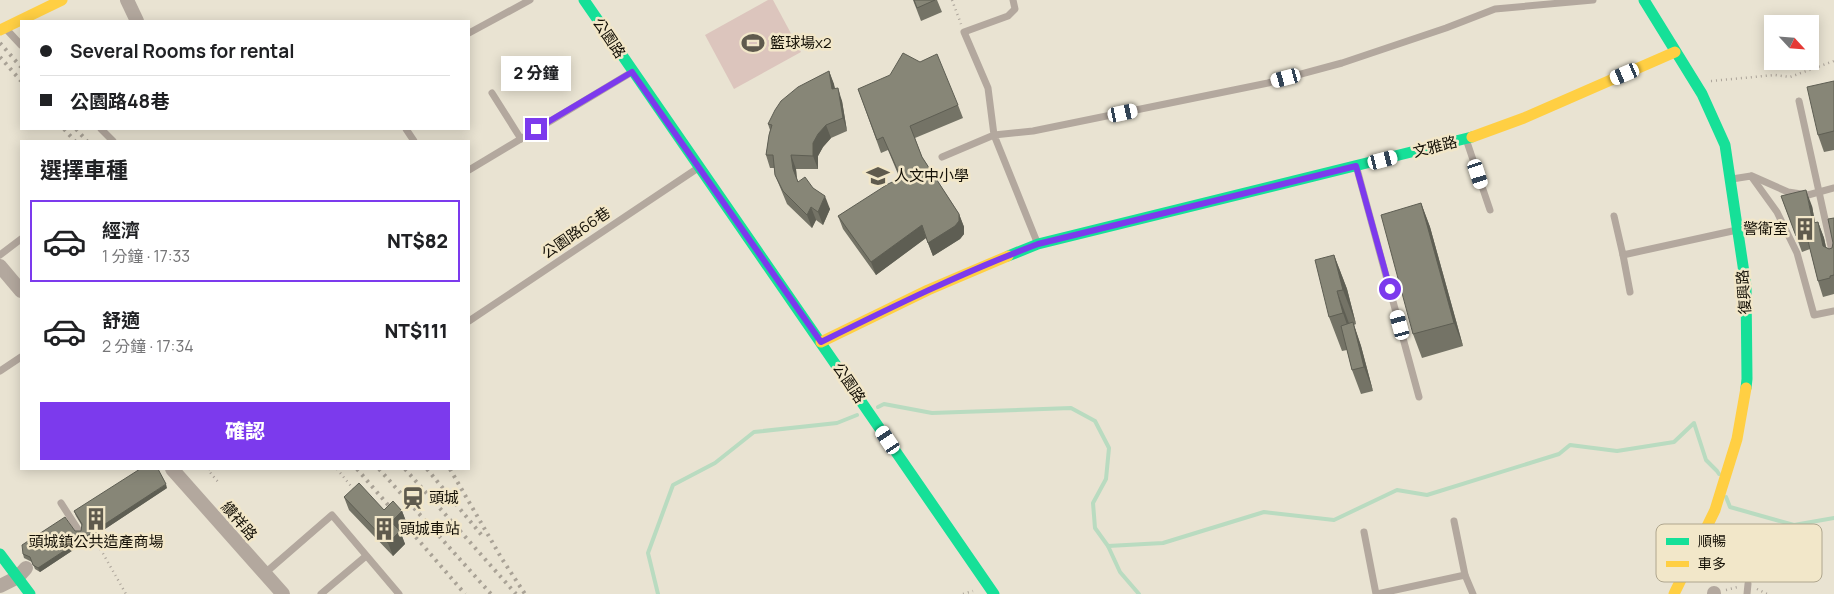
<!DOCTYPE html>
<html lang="zh-TW">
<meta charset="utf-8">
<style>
:root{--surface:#fff;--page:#f2f2f2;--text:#202124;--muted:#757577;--line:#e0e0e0;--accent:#7c3aed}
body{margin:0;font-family:Manrope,"Noto Sans TC",sans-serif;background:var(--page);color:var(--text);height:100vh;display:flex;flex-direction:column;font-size:19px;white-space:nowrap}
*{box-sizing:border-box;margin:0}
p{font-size:16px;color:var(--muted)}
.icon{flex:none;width:28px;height:28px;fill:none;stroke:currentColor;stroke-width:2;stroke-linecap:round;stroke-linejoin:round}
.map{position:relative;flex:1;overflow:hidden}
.side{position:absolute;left:20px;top:140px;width:450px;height:330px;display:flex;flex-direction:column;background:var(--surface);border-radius:0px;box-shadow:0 2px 12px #0003}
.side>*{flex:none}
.top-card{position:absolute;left:20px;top:20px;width:450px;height:110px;border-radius:0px;box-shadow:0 2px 12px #0003;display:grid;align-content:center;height:110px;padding:0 20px;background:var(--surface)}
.needle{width:32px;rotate:116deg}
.buttons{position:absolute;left:1764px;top:15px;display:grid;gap:10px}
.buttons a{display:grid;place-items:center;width:55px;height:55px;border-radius:0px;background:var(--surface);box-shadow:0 2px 12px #0003;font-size:25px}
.end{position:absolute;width:22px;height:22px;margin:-11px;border:6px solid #7c3aed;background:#fff;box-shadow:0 0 0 2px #fff}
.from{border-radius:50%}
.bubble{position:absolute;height:35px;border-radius:0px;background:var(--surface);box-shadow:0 2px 12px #0003;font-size:16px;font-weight:800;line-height:35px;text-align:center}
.car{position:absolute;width:15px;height:30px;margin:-15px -8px;border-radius:6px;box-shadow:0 0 4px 1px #0007;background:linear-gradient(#fff 24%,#345 0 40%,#fff 0 76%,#345 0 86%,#fff 0)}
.top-card b{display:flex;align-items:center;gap:18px;height:48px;font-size:19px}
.top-card b+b{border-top:1px solid var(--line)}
.top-card i{width:12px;height:12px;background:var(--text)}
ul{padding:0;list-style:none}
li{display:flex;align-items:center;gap:15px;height:82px;margin:0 10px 8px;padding:0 10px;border:2px solid transparent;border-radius:0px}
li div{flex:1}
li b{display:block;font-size:19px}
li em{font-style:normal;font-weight:800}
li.on{border-color:var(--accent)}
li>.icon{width:45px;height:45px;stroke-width:1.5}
h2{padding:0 20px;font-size:22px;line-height:60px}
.cta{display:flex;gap:10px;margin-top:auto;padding:10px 20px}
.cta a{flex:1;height:58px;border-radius:0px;background:var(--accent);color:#fff;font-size:20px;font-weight:800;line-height:58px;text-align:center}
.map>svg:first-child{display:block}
.green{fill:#dcc5bd}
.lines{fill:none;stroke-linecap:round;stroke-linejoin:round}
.stream{stroke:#b9dbc0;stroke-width:4}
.path{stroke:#aba399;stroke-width:2.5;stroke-dasharray:1 4;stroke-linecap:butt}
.lane{stroke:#b3a89e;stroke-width:7}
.street{stroke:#b3a89e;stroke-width:14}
.fast{stroke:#16e098;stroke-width:11}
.slow{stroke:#ffcf43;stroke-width:11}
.rail{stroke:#a9a296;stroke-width:4;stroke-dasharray:2.5 5;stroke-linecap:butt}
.wall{fill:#747366}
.shaded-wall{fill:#5e5e53}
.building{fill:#878677;stroke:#5e5e53}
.route{stroke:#7c3aed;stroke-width:6}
.labels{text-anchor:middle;stroke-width:5;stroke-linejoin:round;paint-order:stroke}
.street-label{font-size:15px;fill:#141006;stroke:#f2e7c9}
.poi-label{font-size:15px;fill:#141006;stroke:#f2e7c9;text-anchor:start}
.key{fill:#f2e7c9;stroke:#afa68e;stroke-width:1}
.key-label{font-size:14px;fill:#141006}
</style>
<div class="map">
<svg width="1834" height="594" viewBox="0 0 1834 594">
<rect width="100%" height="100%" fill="#e9e3d2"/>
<path class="green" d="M 768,0 L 773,0 L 801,52 L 734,89 L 705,35 Z"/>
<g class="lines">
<g class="stream">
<path d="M 878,407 L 884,404 L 932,413 L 1071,408 L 1095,421 L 1109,448 L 1106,479 L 1093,503 L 1095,528 L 1108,546 L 1163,543 L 1264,512 L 1334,520 L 1397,490 L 1427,495 L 1559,454 L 1570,445 L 1617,451 L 1674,442 L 1694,423 L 1706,460 L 1717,471 L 1719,474"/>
<path d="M 1726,497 L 1730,507 L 1794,525 L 1834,518"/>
<path d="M 1108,546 L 1120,572 L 1139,594"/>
<path d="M 658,594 L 648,553 L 673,485 L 715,463 L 754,432 L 837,423 L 857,415"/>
</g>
<g class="path">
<path d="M 952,0 L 961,24"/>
<path d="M 1711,81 L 1775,75 L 1790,77 L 1834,61"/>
<path d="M 209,469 L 208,470 L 219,483"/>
<path d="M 337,469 L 355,491"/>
<path d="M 93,536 L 126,594"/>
<path d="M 1757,589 L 1767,594"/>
<path d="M 1726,590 L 1738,587"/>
<path d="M 963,594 L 973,591"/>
</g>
<g class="lane">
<path d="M 7,30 L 21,45"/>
<path d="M 469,33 L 530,0"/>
<path d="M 492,93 L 521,139"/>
<path d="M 1799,101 L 1834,260"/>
<path d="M 101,129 L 113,141"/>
<path d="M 406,129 L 414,141"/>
<path d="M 1467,142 L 1490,210"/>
<path d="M 942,157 L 994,135 L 988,88 L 964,32 L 1008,16 L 1015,9 L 1013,0"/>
<path d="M 1357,169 L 1419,397"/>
<path d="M 469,170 L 632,72"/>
<path d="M 1752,176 L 1788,192 L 1808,195 L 1834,188"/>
<path d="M 1732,179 L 1751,176 L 1777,212 L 1797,253 L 1814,315 L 1834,311"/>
<path d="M 1614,216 L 1623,255 L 1737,230"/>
<path d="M 1037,242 L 994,135 L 1033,131 L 1268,83 L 1342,63 L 1446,28 L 1495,9 L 1593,0"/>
<path d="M 0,255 L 21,239"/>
<path d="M 1623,255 L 1630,292"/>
<path d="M 469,321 L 698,168"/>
<path d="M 0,371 L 21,357"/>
<path d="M 61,503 L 79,531"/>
<path d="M 1454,521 L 1465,575"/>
<path d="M 1364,532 L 1376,594"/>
<path d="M 264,574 L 332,515 L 399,594"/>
<path d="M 321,594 L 366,556"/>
<path d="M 1377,594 L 1465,575 L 1473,594"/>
<path d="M 1747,594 L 1748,584"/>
</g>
<g class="street">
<path d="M 127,0 L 137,21"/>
<path d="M 0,266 L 21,291"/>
<path d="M 172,469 L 283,594"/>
<path d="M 0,586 L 18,577 L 26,568"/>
<path d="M 1714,594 L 1714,593"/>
</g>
<g class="fast">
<path d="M 584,0 L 994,594"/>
<path d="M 1644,0 L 1702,94 L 1725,145 L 1746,286 L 1747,379 L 1746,388"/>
<path d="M 1008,256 L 1038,244 L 1472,137"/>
<path d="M 0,554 L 30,594"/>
</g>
<g class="slow">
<path d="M 0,30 L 62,0"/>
<path d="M 1472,137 L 1524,118 L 1675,52"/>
<path d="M 821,342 L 928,290 L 1008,256"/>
<path d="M 1674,594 L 1715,510 L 1737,439 L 1746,388"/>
</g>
<g class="rail">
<path d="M 0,43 L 21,67"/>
<path d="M 0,57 L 21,81"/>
<path d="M 64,129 L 75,141"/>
<path d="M 76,129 L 87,141"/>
<path d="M 357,469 L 465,594"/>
<path d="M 379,469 L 491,594"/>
<path d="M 405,469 L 516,594"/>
<path d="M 427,469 L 484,538"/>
<path d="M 450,469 L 502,559 L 525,594"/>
</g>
</g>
<g class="wall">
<path d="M 913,0 L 937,0 L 942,12 L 921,21 Z"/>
<path d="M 829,71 L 835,88 L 842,101 L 847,131 L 831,138 L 823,147 L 818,156 L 818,169 L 796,169 L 797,179 L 798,182 L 813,188 L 830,209 L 823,225 L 816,220 L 812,228 L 787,204 L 775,175 L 774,168 L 770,168 L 766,155 L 770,130 L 768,124 Z"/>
<path d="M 1834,81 L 1834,150 L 1824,152 L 1818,135 Z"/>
<path d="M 858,89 L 958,105 L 963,118 L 915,138 L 922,157 L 959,214 L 964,227 L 964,234 L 960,239 L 933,256 L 926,238 L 876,275 L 843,229 L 838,216 L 900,179 L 888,150 L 881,153 Z"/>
<path d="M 1781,196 L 1812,206 L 1815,222 L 1818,222 L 1824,238 L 1826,247 L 1829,249 L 1832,248 L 1833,243 L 1834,218 L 1834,294 L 1823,297 L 1818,281 L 1810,249 L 1802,252 Z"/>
<path d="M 1421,203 L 1430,227 L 1463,346 L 1422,358 L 1413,334 Z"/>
<path d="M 1334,255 L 1347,289 L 1356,324 L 1354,325 L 1361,346 L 1373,391 L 1361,394 L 1352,370 L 1347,350 L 1342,351 L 1329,317 Z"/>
<path d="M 167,488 L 40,572 L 35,569 L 32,562 L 24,558 L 23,554 L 75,531 L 81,531 L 82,526 L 76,516 L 74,511 Z"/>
<path d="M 344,497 L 384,510 L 402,511 L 407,524 L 400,531 L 405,544 L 393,556 L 349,510 Z"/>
</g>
<g class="shaded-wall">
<path d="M 829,71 L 834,84 L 837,102 L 832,89 Z"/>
<path d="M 838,88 L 842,101 L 847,131 L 843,118 Z"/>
<path d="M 826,125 L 831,138 L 823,147 L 818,156 L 818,169 L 813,156 L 813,143 L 818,134 Z"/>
<path d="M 791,155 L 796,169 L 797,182 L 793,169 Z"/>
<path d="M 1806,190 L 1812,206 L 1818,239 L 1813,223 Z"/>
<path d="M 825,196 L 830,209 L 823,225 L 818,212 Z"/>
<path d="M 1421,203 L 1430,227 L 1463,346 L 1454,323 Z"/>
<path d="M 811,207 L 816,220 L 812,228 L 807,215 Z"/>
<path d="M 959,214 L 964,227 L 964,234 L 960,239 L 933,256 L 928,243 Z"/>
<path d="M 1818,222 L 1824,238 L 1829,262 L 1823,246 Z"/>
<path d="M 922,225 L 926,238 L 876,275 L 871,262 Z"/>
<path d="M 1334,255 L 1347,289 L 1356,324 L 1343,290 Z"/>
<path d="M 1337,291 L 1350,326 L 1355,348 L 1343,313 Z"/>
<path d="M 1353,322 L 1361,346 L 1373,391 L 1364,367 Z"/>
<path d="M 166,484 L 167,488 L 40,572 L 38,568 Z"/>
<path d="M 402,511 L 407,524 L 396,535 L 391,522 Z"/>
<path d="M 400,531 L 405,544 L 393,556 L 388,543 Z"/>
</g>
<g class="building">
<path d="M 914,0 L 935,0 L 917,8 Z"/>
<path d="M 903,53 L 920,62 L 937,54 L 958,105 L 910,126 L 922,157 L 959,214 L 959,221 L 955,226 L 928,243 L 922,225 L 871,262 L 838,216 L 888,184 L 901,178 L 883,137 L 877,140 L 858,89 L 890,75 Z"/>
<path d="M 829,71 L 832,89 L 838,88 L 843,118 L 826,125 L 818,134 L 813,143 L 813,156 L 791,155 L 793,169 L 798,182 L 805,177 L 813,188 L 825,196 L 818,212 L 811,207 L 807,215 L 783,191 L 775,175 L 773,155 L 766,155 L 769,135 L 772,125 L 768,124 L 775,110 L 781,101 L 798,87 Z"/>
<path d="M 1834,81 L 1834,131 L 1818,135 L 1807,87 Z"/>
<path d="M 1806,190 L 1813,223 L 1818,222 L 1823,246 L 1829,249 L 1832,248 L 1833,243 L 1828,219 L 1834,218 L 1834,275 L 1830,276 L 1830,278 L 1818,281 L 1806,233 L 1796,236 L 1781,196 Z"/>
<path d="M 1421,203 L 1454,323 L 1413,334 L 1381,215 Z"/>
<path d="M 1334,255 L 1343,290 L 1337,291 L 1343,313 L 1329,317 L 1315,260 Z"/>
<path d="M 1353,322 L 1364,367 L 1352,370 L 1341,326 Z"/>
<path d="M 140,469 L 158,469 L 166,484 L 38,568 L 33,565 L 30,557 L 23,554 L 22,545 L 65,517 L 75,531 L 81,531 L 82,524 L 74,511 Z"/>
<path d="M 359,483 L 384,510 L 393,501 L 402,511 L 391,522 L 400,531 L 388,543 L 344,497 Z"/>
</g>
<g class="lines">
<path class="route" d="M 536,129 L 632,72 L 821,342 C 892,307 963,272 1038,244 L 1356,166 L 1390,289"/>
</g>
<defs>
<symbol id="stadium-bare" viewBox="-9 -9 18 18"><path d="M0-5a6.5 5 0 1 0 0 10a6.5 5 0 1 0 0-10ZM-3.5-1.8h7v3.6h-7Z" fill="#5f5a4d" stroke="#f2e7c9" stroke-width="2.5" paint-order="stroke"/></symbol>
<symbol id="school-bare" viewBox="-9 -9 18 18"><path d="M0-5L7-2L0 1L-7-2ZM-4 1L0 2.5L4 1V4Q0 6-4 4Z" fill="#5f5a4d" stroke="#f2e7c9" stroke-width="2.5" paint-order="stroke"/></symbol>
<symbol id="building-bare" viewBox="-9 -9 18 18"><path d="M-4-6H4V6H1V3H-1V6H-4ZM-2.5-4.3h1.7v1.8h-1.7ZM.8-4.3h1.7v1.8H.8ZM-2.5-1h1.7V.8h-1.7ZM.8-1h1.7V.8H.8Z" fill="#5f5a4d" stroke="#f2e7c9" stroke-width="2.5" paint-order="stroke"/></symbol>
<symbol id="station-bare" viewBox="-9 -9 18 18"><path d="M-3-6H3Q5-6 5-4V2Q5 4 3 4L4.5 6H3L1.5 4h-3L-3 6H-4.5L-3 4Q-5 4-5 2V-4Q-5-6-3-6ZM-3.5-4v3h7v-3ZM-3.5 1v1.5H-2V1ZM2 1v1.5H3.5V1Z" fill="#5f5a4d" stroke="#f2e7c9" stroke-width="2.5" paint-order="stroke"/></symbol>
</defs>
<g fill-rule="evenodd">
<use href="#stadium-bare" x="737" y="27" width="32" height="32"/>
<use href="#school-bare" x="862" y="160" width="32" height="32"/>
<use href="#building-bare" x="1789" y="213" width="32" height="32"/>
<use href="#station-bare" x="397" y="482" width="32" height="32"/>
<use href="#building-bare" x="80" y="503" width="32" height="32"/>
<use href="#building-bare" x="368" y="513" width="32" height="32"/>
</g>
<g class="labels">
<g class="street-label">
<text transform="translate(609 38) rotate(56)" y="5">公園路</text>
<text transform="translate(1435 147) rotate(-14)" y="5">文雅路</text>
<text transform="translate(576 233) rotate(-34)" y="5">公園路66巷</text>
<text transform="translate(1744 292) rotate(-94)" y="5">復興路</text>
<text transform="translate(849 383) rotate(56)" y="5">公園路</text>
<text transform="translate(239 521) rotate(49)" y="5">纘祥路</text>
</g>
<g class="poi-label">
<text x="770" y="48">籃球場x2</text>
<text x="894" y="181">人文中小學</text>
<text x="1788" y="234" text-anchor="end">警衛室</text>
<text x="429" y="503">頭城</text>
<text x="400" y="534">頭城車站</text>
<text x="96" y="547" text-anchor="middle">頭城鎮公共造產商場</text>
</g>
</g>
<rect x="1656" y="524" width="166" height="58" rx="8" class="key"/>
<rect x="1666" y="538" width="23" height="7" fill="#16e098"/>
<rect x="1666" y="561" width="23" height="6" fill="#ffcf43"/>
<g class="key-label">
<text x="1698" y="546">順暢</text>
<text x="1698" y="569">車多</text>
</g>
</svg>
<div class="buttons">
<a><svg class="needle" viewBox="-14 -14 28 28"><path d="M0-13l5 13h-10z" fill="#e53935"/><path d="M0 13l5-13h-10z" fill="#757577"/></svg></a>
</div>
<i class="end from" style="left:1390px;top:289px"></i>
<i class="end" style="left:536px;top:129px"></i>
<div class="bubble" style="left:501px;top:56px;width:70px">2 分鐘</div>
<i class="car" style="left:1625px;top:74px;rotate:247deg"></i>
<i class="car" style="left:1286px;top:78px;rotate:255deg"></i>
<i class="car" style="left:1123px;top:113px;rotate:78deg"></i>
<i class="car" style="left:1383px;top:160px;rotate:76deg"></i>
<i class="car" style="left:1478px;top:174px;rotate:162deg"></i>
<i class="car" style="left:1400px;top:325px;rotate:345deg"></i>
<i class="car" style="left:888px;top:440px;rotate:326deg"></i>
<div class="top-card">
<b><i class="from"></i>Several Rooms for rental</b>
<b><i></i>公園路48巷</b>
</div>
<section class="side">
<h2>選擇車種</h2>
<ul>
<li class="on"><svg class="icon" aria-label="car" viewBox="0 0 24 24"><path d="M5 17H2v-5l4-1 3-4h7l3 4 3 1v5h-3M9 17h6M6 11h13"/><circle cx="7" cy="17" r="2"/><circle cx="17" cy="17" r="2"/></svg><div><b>經濟</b><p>1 分鐘 · 17:33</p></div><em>NT$82</em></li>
<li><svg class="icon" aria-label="car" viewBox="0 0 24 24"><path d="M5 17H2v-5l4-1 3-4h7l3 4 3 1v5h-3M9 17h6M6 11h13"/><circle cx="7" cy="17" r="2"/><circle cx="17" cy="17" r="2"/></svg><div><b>舒適</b><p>2 分鐘 · 17:34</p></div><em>NT$111</em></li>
</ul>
<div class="cta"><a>確認</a></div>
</section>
</div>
